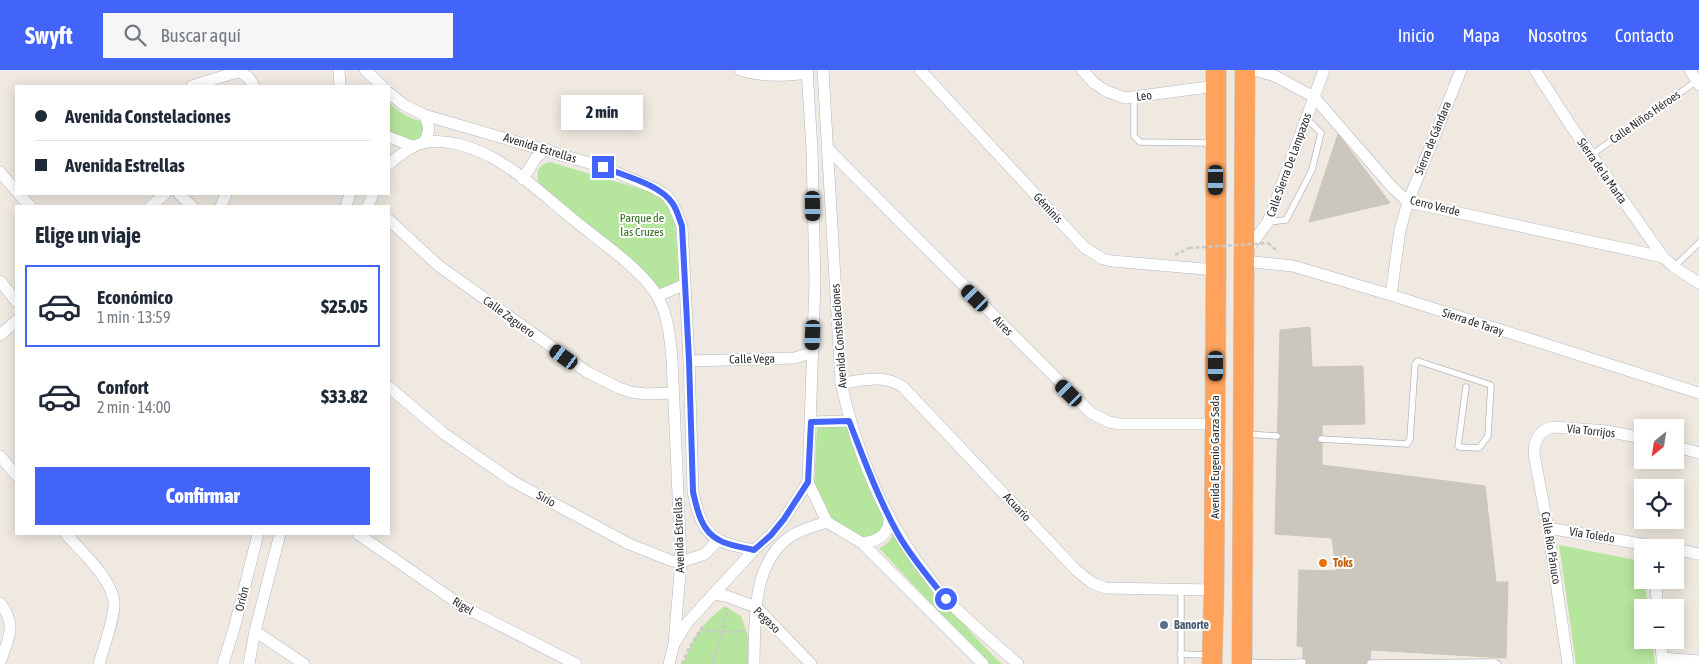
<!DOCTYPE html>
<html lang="es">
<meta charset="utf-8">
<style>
:root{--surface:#fff;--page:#f6f6f7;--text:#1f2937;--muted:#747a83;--line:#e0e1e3;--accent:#4264fb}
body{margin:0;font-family:"Asap Condensed",sans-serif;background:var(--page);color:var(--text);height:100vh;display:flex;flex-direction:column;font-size:19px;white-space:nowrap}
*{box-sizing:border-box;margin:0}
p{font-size:16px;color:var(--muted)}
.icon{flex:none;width:28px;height:28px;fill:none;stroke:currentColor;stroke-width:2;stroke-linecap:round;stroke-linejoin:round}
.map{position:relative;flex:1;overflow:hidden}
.panel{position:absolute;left:15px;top:135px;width:375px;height:330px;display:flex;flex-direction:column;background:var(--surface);border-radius:0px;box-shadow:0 2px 12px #0003}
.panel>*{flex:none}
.hud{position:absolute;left:15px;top:15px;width:375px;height:110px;border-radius:0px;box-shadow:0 2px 12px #0003;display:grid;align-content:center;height:110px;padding:0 20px;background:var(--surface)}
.needle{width:32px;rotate:210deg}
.controls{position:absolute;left:1634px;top:349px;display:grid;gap:10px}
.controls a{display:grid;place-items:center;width:50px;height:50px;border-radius:0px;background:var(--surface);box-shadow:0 2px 12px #0003;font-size:25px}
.end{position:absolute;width:22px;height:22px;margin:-11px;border:6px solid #4264fb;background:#fff;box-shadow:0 0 0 2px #fff}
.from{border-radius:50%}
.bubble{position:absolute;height:35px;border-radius:0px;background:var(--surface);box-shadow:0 2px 12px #0003;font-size:16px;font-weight:800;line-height:35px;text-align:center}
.car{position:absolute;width:15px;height:30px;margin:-15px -8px;border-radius:6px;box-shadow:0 0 4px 1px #0007;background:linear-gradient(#222 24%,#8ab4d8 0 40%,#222 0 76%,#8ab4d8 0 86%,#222 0)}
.hud b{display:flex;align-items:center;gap:18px;height:48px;font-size:19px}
.hud b+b{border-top:1px solid var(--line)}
.hud i{width:12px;height:12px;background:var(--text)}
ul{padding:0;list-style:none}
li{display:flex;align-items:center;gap:15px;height:82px;margin:0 10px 8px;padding:0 10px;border:2px solid transparent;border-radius:0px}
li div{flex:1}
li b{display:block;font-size:19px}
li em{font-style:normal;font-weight:800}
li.on{border-color:var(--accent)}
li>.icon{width:45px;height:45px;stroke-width:1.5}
h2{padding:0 20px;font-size:22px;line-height:60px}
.cta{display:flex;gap:10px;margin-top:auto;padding:10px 20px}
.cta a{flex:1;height:58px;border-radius:0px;background:var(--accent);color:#fff;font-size:20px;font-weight:800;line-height:58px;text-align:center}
header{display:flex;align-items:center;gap:30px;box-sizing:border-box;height:70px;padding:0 25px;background:var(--accent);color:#fff}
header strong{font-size:24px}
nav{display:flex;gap:28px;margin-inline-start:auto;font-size:18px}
.search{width:350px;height:45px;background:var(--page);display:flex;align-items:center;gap:12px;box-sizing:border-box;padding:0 18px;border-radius:0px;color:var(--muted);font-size:19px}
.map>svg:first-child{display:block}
.green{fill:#b6e59e}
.building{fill:#cbc7bf;stroke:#cbc5ba}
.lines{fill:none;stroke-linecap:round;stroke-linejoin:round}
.lane-casing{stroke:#b4b7c1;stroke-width:7}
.street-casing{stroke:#b4b7c1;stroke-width:12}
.highway-casing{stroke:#c9c9c9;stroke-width:21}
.path{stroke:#c9c9c9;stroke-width:2.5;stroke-dasharray:4 2.5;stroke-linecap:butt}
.lane{stroke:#fff;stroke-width:5.5}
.street{stroke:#fff;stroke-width:11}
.highway{stroke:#ffa35c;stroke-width:20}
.path-bridge{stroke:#c9c9c9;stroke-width:2.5;stroke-dasharray:4 2.5;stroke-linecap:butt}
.route{stroke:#4264fb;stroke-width:6}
.food-dot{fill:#e8710a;stroke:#fff;stroke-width:2}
.service-dot{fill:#5c6f8a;stroke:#fff;stroke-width:2}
.labels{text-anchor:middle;stroke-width:4;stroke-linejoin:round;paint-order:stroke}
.street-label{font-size:12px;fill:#2e2e2e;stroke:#fff}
.park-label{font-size:12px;fill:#2c6e1b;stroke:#fff}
.food-label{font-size:12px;font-weight:bold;fill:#c56008;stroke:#fff;text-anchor:start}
.service-label{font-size:12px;font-weight:bold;fill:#4e5e75;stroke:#fff;text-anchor:start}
</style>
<header>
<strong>Swyft</strong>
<div class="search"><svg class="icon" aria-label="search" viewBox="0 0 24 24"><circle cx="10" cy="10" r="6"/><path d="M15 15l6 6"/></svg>Buscar aquí</div>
<nav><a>Inicio</a><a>Mapa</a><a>Nosotros</a><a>Contacto</a></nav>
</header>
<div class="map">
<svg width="1699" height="594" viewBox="0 0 1699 594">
<rect width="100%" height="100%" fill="#efe9e1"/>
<g class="green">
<path d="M 389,33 C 398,41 409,49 421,51 L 424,61 L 420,70 L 414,73 L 389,65 Z"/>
<path d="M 550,92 L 654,123 L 665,129 L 675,148 L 679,210 L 676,214 L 662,221 L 650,213 L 639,196 L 539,114 C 536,102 537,95 550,92 Z"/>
<path d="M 817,356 L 848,356 L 883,441 L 885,457 L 869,470 L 833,453 L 814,417 Z"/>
<path d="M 894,461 C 928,508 960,555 1002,594 L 987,594 L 879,478 C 887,475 891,471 894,461 Z"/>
<path d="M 1559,475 L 1641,491 L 1642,510 L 1644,510 L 1648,537 L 1642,538 L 1642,570 L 1652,570 L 1655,594 L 1576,594 Z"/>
<path d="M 725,536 L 741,546 L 748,566 L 748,594 L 683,594 C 695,566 700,555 725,536 Z"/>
</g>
<g class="building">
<path d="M 1338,64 L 1390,133 L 1309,152 Z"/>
<path d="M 1310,257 L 1312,297 L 1363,296 L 1365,354 L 1322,355 L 1322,395 L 1485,416 L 1496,512 L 1508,512 L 1506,588 L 1371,580 L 1370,594 L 1303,594 L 1303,577 L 1297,576 L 1299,500 L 1336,501 L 1332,468 L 1275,464 L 1280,260 Z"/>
</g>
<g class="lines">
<defs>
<g id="lane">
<path d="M 1134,28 L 1134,66 L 1140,72 L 1214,73"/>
<path d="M 1591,85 L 1698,10"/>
<path d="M 1268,152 L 1286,150 L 1312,100 L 1321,63 L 1307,49"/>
<path d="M 1674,197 L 1699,173"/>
<path d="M 1247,364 L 1277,366"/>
<path d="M 1321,369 L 1407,374 L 1410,369 L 1415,294 L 1418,291 L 1491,315 L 1488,366 L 1479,378 L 1459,377 L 1458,376 L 1466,317"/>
<path d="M 1180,584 L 1208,585"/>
<path d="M 1245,592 L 1275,593 L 1303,592"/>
<path d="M 1370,593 L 1495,592 L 1498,594"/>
<path d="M 1181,594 L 1181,519"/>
</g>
<g id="street">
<path d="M 339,0 L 340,16"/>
<path d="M 365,0 L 382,16"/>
<path d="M 740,0 C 763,7 784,6 808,3"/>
<path d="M 807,0 L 812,79 L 815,212 L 808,412 L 827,452 L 862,473 L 983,594"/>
<path d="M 823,0 L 841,313 C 856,381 884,451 928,506 C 934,514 940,523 947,530 C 969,552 994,573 1018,594"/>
<path d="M 920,0 L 1085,178 L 1103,189 L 1112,191 L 1216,200"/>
<path d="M 1082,0 L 1094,13 L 1106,21 L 1125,28 L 1216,16"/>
<path d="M 1254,0 L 1275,6 L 1314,27 L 1392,117 L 1408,132 L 1663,187"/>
<path d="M 1535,0 L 1571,56 L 1663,187 L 1674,197 L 1699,213"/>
<path d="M 1690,0 L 1699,15"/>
<path d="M 192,16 L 237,2 C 246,4 250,8 254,16"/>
<path d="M 389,23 L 404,35 L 424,45 L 603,97 L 654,118 L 666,125 L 673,134 L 682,156 L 689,291 L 693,422 C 697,439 701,461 719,470 C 729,476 743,477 754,480"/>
<path d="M 389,67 L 412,76"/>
<path d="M 424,72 C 430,62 430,56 424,45"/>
<path d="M 827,78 L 1091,343 L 1109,352 L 1119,354 L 1215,354"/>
<path d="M 389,94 C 413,74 424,67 457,74 C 470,77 482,82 493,88 C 522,104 548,129 574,150 C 599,171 642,199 658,227 C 668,246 670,267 672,289 L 681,492 L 674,574"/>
<path d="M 0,102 L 16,121"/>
<path d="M 523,109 L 536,88 L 546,79"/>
<path d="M 19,124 L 30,136"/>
<path d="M 179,124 L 192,136"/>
<path d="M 151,136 L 165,124"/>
<path d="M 221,136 L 226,124"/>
<path d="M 346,136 L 350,124"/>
<path d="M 368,136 L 373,124"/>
<path d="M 389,150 L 439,196 L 587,302 L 619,318 L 631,322 L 645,324 L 673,323"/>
<path d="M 1245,183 L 1268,152 L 1324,0"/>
<path d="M 1244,191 L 1293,196 L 1391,225 L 1699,323"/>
<path d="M 0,211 L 16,231"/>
<path d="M 1391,225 L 1400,160 L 1408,132 L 1461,0"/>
<path d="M 657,226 L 684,215"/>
<path d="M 0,265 L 16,251"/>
<path d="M 689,291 L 795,288 L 813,282"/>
<path d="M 841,313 C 864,311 882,303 903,317 L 1076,500 L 1092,513 L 1105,518 L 1214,520"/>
<path d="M 389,317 L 443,363 L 514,412 L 629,474 L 672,491 L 681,492 L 705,484 L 718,470"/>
<path d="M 811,352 L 849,351"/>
<path d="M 1675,376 L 1699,383"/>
<path d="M 0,386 L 16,405"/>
<path d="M 1548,458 L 1665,478"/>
<path d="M 66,464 C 81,481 113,510 114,533 C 115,548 103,579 99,594"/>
<path d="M 358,464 L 462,536 L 576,594"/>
<path d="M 862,473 C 879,471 891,464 889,445"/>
<path d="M 1675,479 L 1699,484"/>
<path d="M 1655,510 L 1658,538"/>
<path d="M 713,524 L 726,526 L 756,537 L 811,594"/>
<path d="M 0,533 C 18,555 8,569 0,593"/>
<path d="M 255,561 L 304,594"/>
<path d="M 1660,570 L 1663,594"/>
<path d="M 1662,588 L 1699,591"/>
<path d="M 223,594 L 234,559 L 258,464"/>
<path d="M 249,594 L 255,561 L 280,464"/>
<path d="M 669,594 L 674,574 L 687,553 L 754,480 L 771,465 L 784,449 L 808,412"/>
<path d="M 754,594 C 755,552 751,493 791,466 C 802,459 815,456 827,452"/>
<path d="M 1568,594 L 1548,458 L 1534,384 C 1534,370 1539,360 1553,357 L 1607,361 L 1642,368"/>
</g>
<g id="highway">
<path d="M 1212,594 L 1214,520 L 1216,200 L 1216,0"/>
<path d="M 1242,594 L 1245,0"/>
</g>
</defs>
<use href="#lane" class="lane-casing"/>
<use href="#street" class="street-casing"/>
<use href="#highway" class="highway-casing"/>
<g class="path">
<path d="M 1268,173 L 1278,182"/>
<path d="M 1175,185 L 1189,178"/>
<path d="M 700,559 L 722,562 L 728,539"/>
<path d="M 682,594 L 689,578 L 704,554"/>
<path d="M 713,594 L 722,562 L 744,561"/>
</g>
<use href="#lane" class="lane"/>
<use href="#street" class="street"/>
<use href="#highway" class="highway"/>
<path class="path-bridge" d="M 1189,178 L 1268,173"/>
</g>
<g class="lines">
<path class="route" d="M 603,97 C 624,106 660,114 673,134 C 677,140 679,148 682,156 L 689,290 L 693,422 C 697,439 701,461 719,470 C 729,476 743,477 754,480 L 771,465 L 784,449 L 808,412 L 811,352 L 849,351 C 864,389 878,428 898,464 C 911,487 929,508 946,529"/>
</g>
<circle class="food-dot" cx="1323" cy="493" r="5"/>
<circle class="service-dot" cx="1164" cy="555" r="5"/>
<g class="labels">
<g class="street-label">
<text transform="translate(1144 26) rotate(-7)" y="4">Leo</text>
<text transform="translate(1645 47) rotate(-35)" y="4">Calle Niños Héroes</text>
<text transform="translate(1433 68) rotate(-68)" y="4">Sierra de Gándara</text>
<text transform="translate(540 78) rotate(17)" y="4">Avenida Estrellas</text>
<text transform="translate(1289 95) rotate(-70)" y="4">Calle Sierra De Lampazos</text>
<text transform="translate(1602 101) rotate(55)" y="4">Sierra de la Marta</text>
<text transform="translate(1435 136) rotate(14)" y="4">Cerro Verde</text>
<text transform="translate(1048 138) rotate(47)" y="4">Géminis</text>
<text transform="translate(509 247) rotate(36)" y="4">Calle Zaguero</text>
<text transform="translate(1473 252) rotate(18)" y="4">Sierra de Taray</text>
<text transform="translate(1003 256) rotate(45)" y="4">Aires</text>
<text transform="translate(839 266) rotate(-94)" y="4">Avenida Constelaciones</text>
<text transform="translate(752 289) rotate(-1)" y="4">Calle Vega</text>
<text transform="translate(1591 361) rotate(6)" y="4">Vía Torrijos</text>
<text transform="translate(1215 387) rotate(-90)" y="4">Avenida Eugenio Garza Sada</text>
<text transform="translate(546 429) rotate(29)" y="4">Sirio</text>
<text transform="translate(1017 437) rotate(47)" y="4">Acuario</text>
<text transform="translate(679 465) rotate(-92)" y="4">Avenida Estrellas</text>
<text transform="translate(1592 465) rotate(9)" y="4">Vía Toledo</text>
<text transform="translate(1551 478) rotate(81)" y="4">Calle Río Pánuco</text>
<text transform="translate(242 529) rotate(-76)" y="4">Orión</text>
<text transform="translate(463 536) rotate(31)" y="4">Rigel</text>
<text transform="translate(767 550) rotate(44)" y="4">Pegaso</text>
</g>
<g class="park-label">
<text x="642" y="152">Parque de<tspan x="642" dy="14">las Cruzes</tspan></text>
</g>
<g class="food-label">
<text x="1333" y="497">Toks</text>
</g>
<g class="service-label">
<text x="1174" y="559">Banorte</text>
</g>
</g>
</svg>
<div class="controls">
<a><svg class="needle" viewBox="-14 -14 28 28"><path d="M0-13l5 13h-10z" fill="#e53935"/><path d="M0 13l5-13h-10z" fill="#747a83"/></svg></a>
<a><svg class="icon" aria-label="locate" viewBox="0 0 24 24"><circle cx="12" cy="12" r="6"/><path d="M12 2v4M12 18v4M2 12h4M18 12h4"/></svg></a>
<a>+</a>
<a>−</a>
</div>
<i class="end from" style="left:946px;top:529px"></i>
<i class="end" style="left:603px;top:97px"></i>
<div class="bubble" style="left:561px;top:25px;width:82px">2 min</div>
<i class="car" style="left:1216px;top:110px;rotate:180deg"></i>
<i class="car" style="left:813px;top:136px;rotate:179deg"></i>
<i class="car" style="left:975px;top:228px;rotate:315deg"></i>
<i class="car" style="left:813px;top:265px;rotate:182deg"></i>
<i class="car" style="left:564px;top:287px;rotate:306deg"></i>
<i class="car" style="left:1216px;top:296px;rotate:180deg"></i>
<i class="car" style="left:1069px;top:323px;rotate:315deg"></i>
<div class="hud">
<b><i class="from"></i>Avenida Constelaciones</b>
<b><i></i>Avenida Estrellas</b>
</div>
<section class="panel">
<h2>Elige un viaje</h2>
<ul>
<li class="on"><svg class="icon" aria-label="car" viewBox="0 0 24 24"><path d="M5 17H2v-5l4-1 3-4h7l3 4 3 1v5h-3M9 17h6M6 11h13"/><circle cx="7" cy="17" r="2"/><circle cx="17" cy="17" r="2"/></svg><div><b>Económico</b><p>1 min · 13:59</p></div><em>$25.05</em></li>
<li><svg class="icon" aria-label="car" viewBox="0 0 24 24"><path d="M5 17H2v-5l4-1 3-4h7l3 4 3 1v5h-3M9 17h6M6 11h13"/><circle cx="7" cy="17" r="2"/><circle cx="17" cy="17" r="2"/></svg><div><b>Confort</b><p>2 min · 14:00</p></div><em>$33.82</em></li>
</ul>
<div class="cta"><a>Confirmar</a></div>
</section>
</div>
